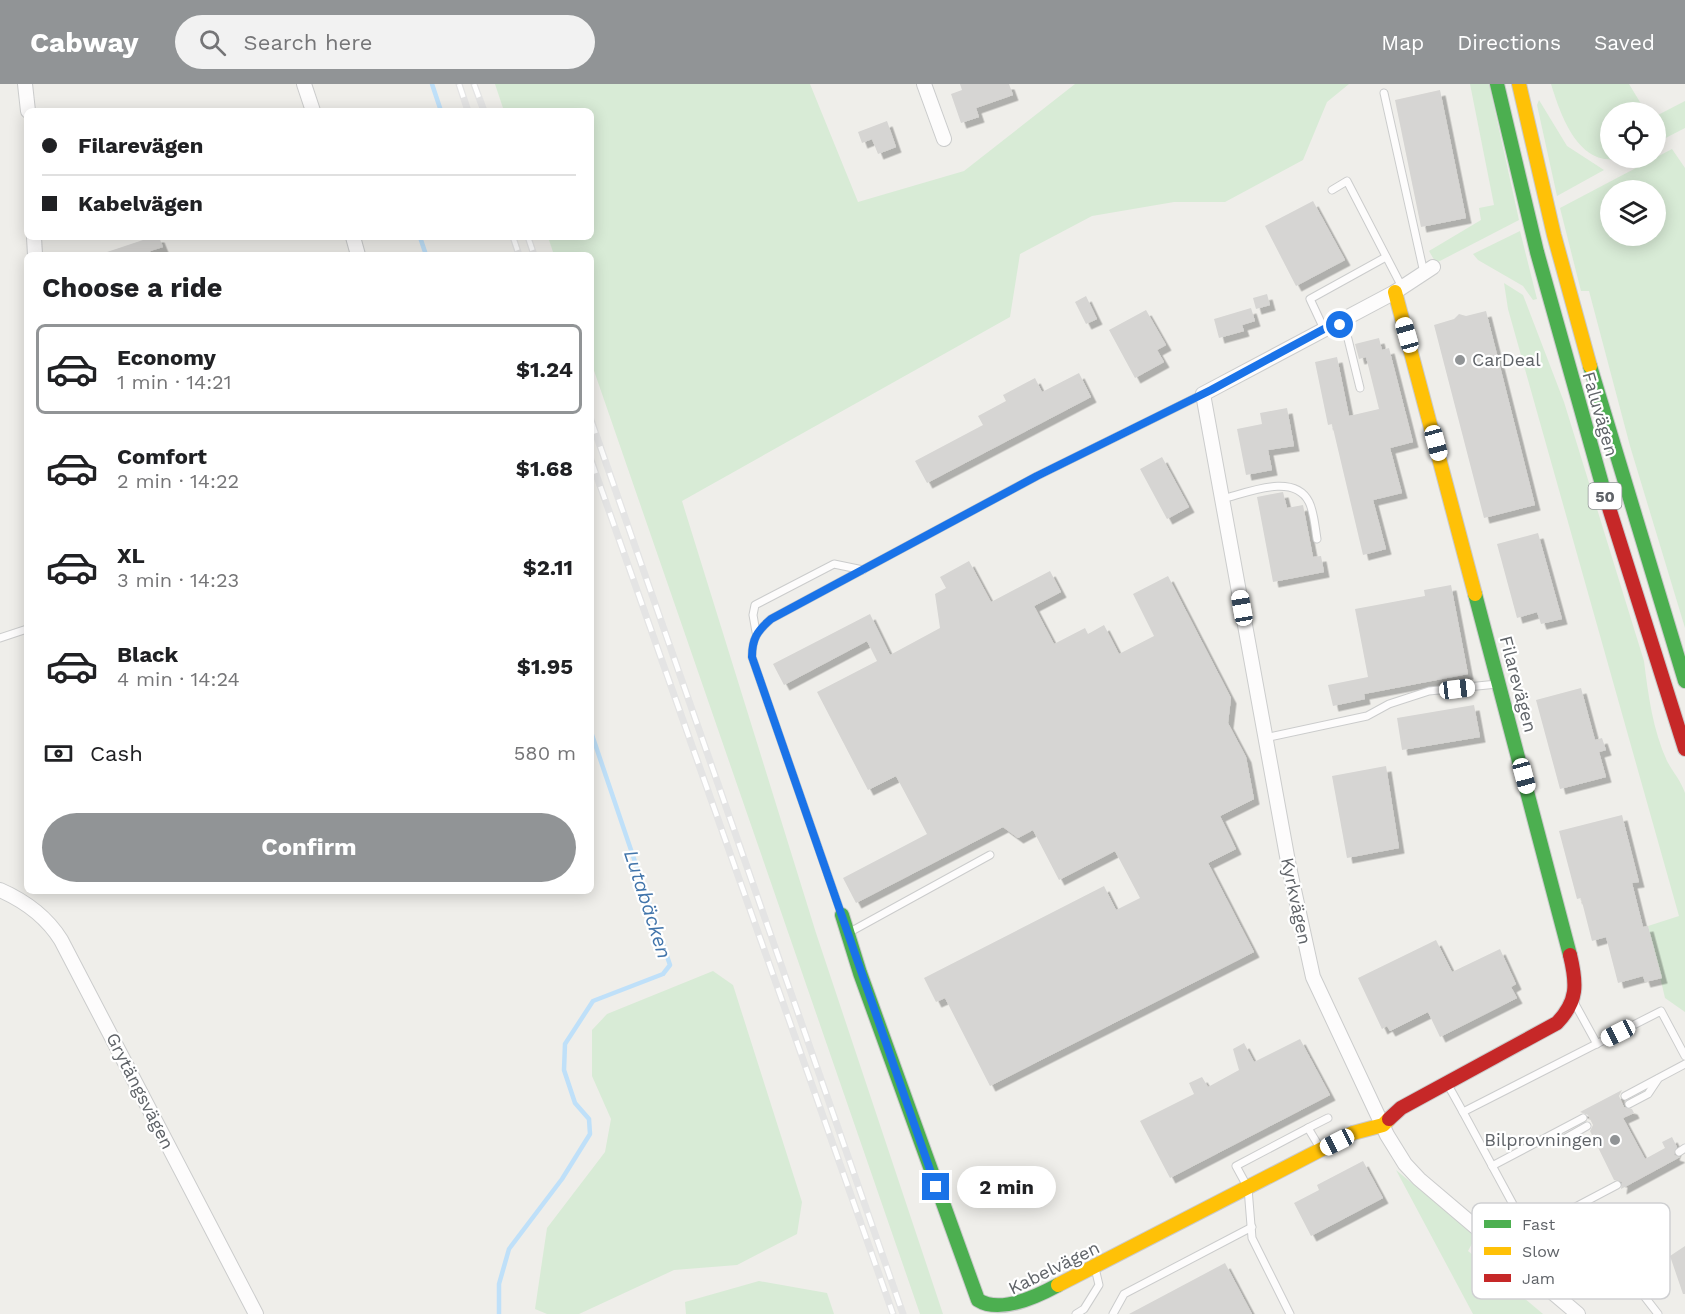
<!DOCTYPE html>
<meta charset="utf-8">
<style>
:root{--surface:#fff;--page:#f2f2f2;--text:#202124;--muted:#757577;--line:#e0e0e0;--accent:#919496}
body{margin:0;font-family:"Work Sans",sans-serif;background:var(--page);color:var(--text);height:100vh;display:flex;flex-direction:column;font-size:22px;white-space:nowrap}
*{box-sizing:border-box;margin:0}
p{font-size:20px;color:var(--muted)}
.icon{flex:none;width:33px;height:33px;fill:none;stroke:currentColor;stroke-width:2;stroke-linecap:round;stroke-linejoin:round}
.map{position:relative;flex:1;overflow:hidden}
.drawer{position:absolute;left:24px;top:168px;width:570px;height:642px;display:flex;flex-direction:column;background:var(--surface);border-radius:9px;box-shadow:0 3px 15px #0003}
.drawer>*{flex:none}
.top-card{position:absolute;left:24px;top:24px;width:570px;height:132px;border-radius:9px;box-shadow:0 3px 15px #0003;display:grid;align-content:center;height:132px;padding:0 18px;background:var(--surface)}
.fabs{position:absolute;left:1600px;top:18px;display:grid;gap:12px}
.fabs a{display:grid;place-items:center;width:66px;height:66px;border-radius:50%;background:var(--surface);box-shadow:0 3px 15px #0003;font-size:30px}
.end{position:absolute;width:27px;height:27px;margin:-14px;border:8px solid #1a73e8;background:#fff;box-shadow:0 0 0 3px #fff}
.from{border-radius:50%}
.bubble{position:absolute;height:42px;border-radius:21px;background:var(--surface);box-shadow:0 3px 15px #0003;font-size:20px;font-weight:700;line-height:42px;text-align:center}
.car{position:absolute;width:18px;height:36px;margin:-18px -9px;border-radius:8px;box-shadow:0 0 4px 2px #0007;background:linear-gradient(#fff 24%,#345 0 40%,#fff 0 76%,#345 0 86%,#fff 0)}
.top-card b{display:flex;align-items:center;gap:21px;height:57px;font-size:22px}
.top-card b+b{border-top:2px solid var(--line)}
.top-card i{width:15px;height:15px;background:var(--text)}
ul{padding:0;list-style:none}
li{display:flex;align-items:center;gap:18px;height:90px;margin:0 12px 9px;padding:0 6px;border:3px solid transparent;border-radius:9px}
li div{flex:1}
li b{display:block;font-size:22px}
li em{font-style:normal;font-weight:700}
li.active{border-color:var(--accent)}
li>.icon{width:54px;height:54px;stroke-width:1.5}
h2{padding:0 18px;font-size:27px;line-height:72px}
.pay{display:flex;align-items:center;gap:15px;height:66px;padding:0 18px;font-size:22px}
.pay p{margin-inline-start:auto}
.button{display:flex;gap:12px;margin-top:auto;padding:12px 18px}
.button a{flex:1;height:69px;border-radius:36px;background:var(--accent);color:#fff;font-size:24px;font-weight:700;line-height:69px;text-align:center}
header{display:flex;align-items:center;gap:36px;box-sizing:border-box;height:84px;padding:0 30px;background:var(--accent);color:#fff}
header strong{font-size:28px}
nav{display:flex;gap:33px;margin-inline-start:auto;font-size:21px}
.search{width:420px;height:54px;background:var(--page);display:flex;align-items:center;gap:15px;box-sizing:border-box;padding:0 21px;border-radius:33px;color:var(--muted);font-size:22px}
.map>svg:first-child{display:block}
.green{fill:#d8ebd6;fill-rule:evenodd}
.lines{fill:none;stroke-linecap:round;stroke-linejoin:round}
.stream{stroke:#bfe0f9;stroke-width:4.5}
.building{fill:#d6d5d3;filter:url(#shadow)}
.lane-casing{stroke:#cbcccc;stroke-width:9}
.street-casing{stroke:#cbcccc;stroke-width:16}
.fast-casing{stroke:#cacacb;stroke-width:16}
.slow-casing{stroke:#cacacb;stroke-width:16}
.jam-casing{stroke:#cacacb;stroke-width:16}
.lane{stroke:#fdfcfc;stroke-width:7}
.street{stroke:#fdfcfc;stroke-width:14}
.fast{stroke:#4caf50;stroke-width:14}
.slow{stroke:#ffc107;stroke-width:14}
.jam{stroke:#c62828;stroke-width:14}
.rail-casing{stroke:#e4e4e4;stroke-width:7}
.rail{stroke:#fff;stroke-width:4.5;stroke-dasharray:14;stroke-linecap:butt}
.route{stroke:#1a73e8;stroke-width:8}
.poi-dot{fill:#919496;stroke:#fff;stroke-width:2}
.labels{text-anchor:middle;stroke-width:4.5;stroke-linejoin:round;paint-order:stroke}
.shield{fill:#fff;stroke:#8f9295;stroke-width:1.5}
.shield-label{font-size:16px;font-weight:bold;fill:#5f6368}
.poi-label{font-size:18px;fill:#5f6368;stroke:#fff;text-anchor:start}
.street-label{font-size:18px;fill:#5f6368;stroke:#fff}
.water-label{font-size:20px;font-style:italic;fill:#4174aa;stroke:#fff}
.key{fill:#fff;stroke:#cfd0d2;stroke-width:1.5}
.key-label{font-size:16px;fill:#5f6368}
</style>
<header>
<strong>Cabway</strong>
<div class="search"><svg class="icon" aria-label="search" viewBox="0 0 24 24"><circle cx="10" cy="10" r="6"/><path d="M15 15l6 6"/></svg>Search here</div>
<nav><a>Map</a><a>Directions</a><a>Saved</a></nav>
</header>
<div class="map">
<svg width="1685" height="1230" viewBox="0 0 1685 1230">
<defs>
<filter id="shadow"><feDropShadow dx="5.5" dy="5.5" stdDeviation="0" flood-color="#0004"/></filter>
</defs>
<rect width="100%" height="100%" fill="#efeeea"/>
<g class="green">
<path d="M 495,0 L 810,0 L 858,118 L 964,87 L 1075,0 L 1349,0 L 1327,18 L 1303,76 L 1225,118 L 1174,118 L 1092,132 L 1020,170 L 1010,233 L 682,417 L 816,849 L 943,1230 L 920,1230 L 591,278 L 591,171 L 554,171 L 548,153 L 591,153 L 591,27 L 504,27 Z"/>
<path d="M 1470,0 L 1489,0 L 1519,136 L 1436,179 L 1429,167 L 1481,136 L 1479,124 L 1494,121 Z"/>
<path d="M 1551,0 L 1629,0 L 1646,28 L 1611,28 L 1611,74 L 1622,74 C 1579,85 1561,32 1551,0 Z"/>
<path d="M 1539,16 L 1567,62 L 1604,86 L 1557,112 L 1537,21 Z"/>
<path d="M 1685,17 L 1685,44 L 1656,59 L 1656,32 Z"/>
<path d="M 1672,65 L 1685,84 L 1685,544 L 1630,362 L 1589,207 L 1581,207 L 1560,124 ZM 1611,106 L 1656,106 L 1656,152 L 1611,152 Z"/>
<path d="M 1520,147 L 1537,215 L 1533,216 L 1523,202 L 1478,176 L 1473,170 Z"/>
<path d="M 1504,199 L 1523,211 L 1564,318 L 1644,577 C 1648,610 1653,647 1667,677 C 1673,688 1681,697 1685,709 L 1685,928 L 1665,914 L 1648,842 L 1679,832 L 1508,225 Z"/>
<path d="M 713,887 L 733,901 L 802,1118 L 797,1150 L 737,1181 L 674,1186 L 579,1230 L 547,1230 L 535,1225 L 547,1144 L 605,1068 L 611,1035 L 592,992 L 592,946 L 607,930 Z"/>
<path d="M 1396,1086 L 1476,1152 L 1468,1167 L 1543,1230 L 1473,1230 Z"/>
<path d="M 759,1197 L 827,1209 L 834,1230 L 686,1230 L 685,1218 Z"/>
</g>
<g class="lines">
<g class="stream">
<path d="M 432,0 L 441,27"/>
<path d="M 420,153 L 426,171"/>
<path d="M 499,1230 L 499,1200 L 509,1165 L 562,1095 L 590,1050 L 589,1035 L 575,1019 L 564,986 L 565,960 L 593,917 L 663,890 L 670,881 L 591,648"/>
</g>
</g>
<g class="building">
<path d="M 960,0 L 1009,0 L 1013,11 L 976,24 L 979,33 L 961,39 L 951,10 L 962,6 Z"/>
<path d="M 1440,6 L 1466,134 L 1421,143 L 1395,16 Z"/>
<path d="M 887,37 L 896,63 L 878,70 L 872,55 L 862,59 L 858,48 Z"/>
<path d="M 1313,117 L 1345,176 L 1296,202 L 1265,142 Z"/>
<path d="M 145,153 L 159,153 L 163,163 L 150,167 L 151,171 L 105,171 L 104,169 L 146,155 Z"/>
<path d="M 1267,210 L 1270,221 L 1256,225 L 1253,214 Z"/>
<path d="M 1086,212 L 1097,235 L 1086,240 L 1075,218 Z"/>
<path d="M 1251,224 L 1255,237 L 1242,241 L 1244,247 L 1219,254 L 1214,235 Z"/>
<path d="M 1146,226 L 1166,261 L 1157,266 L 1164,278 L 1135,294 L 1109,246 Z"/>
<path d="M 1486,227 L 1535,421 L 1484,434 L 1434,241 L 1454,235 L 1459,230 L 1466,232 Z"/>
<path d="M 1379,254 L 1382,266 L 1389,264 L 1413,358 L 1390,364 L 1402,409 L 1373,416 L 1386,465 L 1363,471 L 1332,340 L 1328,341 L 1315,278 L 1337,273 L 1349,332 L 1379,325 L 1366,273 L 1359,275 L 1355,260 Z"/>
<path d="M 1079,289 L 1091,313 L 927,399 L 915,377 L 983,341 L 978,332 L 1006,317 L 1003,311 L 1035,294 L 1042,308 Z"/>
<path d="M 1287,324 L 1294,362 L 1268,366 L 1272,386 L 1246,391 L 1237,345 L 1262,340 L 1260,329 Z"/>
<path d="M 1162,373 L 1189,423 L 1167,435 L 1140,385 Z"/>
<path d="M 1283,408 L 1287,424 L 1303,421 L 1313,473 L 1321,472 L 1324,488 L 1273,498 L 1257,413 Z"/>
<path d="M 1538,449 L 1562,535 L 1541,540 L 1537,528 L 1517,534 L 1497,460 Z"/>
<path d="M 969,477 L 991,518 L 1050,487 L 1061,508 L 1034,522 L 1054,560 L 1085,544 L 1088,550 L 1104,541 L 1119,570 L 1154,552 L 1133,510 L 1168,492 L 1231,614 L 1228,639 L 1246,673 L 1254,715 L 1220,732 L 1236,765 L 1208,779 L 1254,868 L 990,1002 L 945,914 L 936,918 L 924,894 L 1104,802 L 1116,826 L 1140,814 L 1115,767 L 1059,796 L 1033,746 L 1018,754 L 1003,743 L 856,819 L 843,794 L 927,750 L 896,692 L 868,706 L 817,608 L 877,577 L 867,557 L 784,601 L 773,580 L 870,530 L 890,571 L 940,544 L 935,510 L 946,504 L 940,493 Z"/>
<path d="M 1451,501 L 1468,590 L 1364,610 L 1365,615 L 1333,622 L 1328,601 L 1368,593 L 1355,525 L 1425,512 L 1424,506 Z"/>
<path d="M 1581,604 L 1595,656 L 1602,654 L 1606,666 L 1599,668 L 1606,693 L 1560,705 L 1536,616 Z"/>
<path d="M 1474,621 L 1480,653 L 1402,666 L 1397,634 Z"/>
<path d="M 1386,682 L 1399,764 L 1347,774 L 1332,692 Z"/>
<path d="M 1622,731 L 1639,798 L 1632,799 L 1643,843 L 1648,842 L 1662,894 L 1645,898 L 1643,892 L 1618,899 L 1606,853 L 1592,857 L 1581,814 L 1577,815 L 1559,747 Z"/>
<path d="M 1436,856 L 1452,888 L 1500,865 L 1516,900 L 1511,903 L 1517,914 L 1440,953 L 1428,928 L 1390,947 L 1387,942 L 1382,945 L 1358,894 Z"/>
<path d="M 1300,955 L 1330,1011 L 1170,1094 L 1140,1037 L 1194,1010 L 1189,999 L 1202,993 L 1208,1003 L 1239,986 L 1233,965 L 1244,959 L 1254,978 Z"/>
<path d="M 1622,1006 L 1619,1012 L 1624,1023 L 1632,1025 L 1634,1029 L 1623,1034 L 1645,1075 L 1665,1064 L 1662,1058 L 1672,1053 L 1677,1063 L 1674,1071 L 1680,1073 L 1621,1105 L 1622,1098 L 1614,1096 L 1590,1047 L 1593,1041 L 1588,1031 L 1580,1028 Z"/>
<path d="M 1363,1077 L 1383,1114 L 1311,1152 L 1294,1119 L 1319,1106 L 1317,1101 Z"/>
<path d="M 1685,1162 L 1685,1210 L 1683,1210 L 1670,1172 Z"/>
<path d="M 1225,1179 L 1252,1230 L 1129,1230 Z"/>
</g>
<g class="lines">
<defs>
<g id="lane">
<path d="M 1384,9 L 1424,189"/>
<path d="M 1332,106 L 1347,97 L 1402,203"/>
<path d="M 1338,238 L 1348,255 L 1360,304"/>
<path d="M 1324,245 L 1310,215 L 1386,173"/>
<path d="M 1222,415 C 1247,409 1294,388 1309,418 C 1314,428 1315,443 1317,455"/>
<path d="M 756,548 L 753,531 L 755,521 L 834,480 L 863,486"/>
<path d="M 0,554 L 27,545"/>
<path d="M 1265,654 L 1367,632 L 1389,620 L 1429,607 L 1497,600"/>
<path d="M 841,829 L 752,573 C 752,555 757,547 771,535 L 1037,392 L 1203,310"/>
<path d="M 850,848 L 990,771"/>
<path d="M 1575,920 L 1597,960"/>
<path d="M 1448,1001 L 1463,1028"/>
<path d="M 1625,1012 L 1685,980"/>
<path d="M 1629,1020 L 1648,1010 L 1658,995"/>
<path d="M 1308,1044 L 1328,1034"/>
<path d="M 1547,1054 L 1564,1055 L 1587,1042"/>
<path d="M 1679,1068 L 1685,1064"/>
<path d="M 1492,1082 L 1583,1034"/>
<path d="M 1617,1101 L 1528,1148 L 1463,1028 L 1661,927 L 1685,972"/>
<path d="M 1540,1197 L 1585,1171 L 1627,1190 L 1658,1230"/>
<path d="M 1076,1230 L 1084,1225 L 1099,1201 L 1095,1184"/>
<path d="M 1113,1230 L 1124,1210 L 1252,1143"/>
<path d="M 1290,1230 L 1252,1154 L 1248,1104 L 1236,1082 L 1308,1044 L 1320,1064"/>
</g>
<g id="street">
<path d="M 25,0 L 28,27"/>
<path d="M 304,0 L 313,27"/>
<path d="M 924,0 L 944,55"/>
<path d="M 34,153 L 35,171"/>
<path d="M 353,153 L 358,171"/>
<path d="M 1433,183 L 1395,208 L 1203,310 L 1289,783 L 1313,893 L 1387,1051 L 1405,1080 L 1419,1095 L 1578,1230"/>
<path d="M 0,806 C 25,817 46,832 61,856 L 256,1230"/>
</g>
<g id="fast">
<path d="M 1497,0 L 1537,168 L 1605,411"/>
<path d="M 1590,282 L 1685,597"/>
<path d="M 1475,510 L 1570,871"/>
<path d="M 842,831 L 860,889 L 978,1216 C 1000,1230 1036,1213 1058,1201"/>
</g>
<g id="slow">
<path d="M 1519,0 L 1554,151 L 1590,282"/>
<path d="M 1395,208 L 1475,510"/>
<path d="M 1058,1201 L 1353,1049 L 1383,1041 L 1389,1035"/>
</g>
<g id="jam">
<path d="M 1605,411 L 1685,665"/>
<path d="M 1389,1035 L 1401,1024 L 1557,939 C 1578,917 1577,900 1570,871"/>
</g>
</defs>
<use href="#lane" class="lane-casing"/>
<use href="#street" class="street-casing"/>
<use href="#fast" class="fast-casing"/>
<use href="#slow" class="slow-casing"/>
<use href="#jam" class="jam-casing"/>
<use href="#lane" class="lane"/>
<use href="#street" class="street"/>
<use href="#fast" class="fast"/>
<use href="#slow" class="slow"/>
<use href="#jam" class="jam"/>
<defs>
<g id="rail">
<path d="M 459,0 L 468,27"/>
<path d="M 474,0 L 484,27"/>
<path d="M 513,153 L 519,171"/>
<path d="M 528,153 L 534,171"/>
<path d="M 591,336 L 903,1230"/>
<path d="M 591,376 L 893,1230"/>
</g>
</defs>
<use href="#rail" class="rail-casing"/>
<use href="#rail" class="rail"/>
</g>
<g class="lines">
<path class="route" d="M 936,1103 L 752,573 C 752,555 757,547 771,535 L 1037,392 L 1211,306 L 1324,245 L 1338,238 L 1340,241"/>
</g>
<g class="poi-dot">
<circle cx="1460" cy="276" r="6"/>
<circle cx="1615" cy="1056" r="6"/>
</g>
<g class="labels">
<rect class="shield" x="1588.5" y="399" width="33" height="26" rx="4.5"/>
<g class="shield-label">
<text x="1605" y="418">50</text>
</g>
<g class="poi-label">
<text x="1472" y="282">CarDeal</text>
<text x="1603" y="1062" text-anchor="end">Bilprovningen</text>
</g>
<g class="street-label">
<text transform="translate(1600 330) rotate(74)" y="6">Faluvägen</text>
<text transform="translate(1518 600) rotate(75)" y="6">Filarevägen</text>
<text transform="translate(1296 817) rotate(78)" y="6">Kyrkvägen</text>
<text transform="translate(140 1007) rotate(63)" y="6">Grytängsvägen</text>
<text transform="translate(1054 1184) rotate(-26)" y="6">Kabelvägen</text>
</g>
<g class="water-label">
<text transform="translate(648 820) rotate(72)" y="7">Lutabäcken</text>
</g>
</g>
<rect x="1472" y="1119" width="198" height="96" rx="9" class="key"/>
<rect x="1484" y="1136" width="27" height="8" fill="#4caf50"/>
<rect x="1484" y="1163" width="27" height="8" fill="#ffc107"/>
<rect x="1484" y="1190" width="27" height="8" fill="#c62828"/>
<g class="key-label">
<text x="1522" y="1146">Fast</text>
<text x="1522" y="1173">Slow</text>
<text x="1522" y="1200">Jam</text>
</g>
</svg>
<div class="fabs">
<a><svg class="icon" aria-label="locate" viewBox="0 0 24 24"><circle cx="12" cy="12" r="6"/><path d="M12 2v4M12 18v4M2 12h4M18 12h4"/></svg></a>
<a><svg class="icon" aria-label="layers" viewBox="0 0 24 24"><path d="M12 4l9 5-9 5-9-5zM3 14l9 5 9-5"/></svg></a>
</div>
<i class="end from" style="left:1340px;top:241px"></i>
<i class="end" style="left:936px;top:1103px"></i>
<div class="bubble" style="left:957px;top:1082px;width:99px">2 min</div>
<i class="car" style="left:1407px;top:251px;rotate:344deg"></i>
<i class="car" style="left:1436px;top:359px;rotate:165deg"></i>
<i class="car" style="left:1242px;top:524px;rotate:350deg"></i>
<i class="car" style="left:1457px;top:605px;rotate:83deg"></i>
<i class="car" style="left:1524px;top:692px;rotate:165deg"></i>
<i class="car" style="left:1618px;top:949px;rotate:243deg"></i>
<i class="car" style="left:1337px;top:1058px;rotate:243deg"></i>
<div class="top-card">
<b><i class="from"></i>Filarevägen</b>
<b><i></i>Kabelvägen</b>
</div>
<section class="drawer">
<h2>Choose a ride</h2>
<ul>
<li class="active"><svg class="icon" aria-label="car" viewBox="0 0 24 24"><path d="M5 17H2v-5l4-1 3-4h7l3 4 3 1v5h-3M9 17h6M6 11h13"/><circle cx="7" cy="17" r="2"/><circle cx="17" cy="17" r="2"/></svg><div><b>Economy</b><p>1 min · 14:21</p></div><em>$1.24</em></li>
<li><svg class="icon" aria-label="car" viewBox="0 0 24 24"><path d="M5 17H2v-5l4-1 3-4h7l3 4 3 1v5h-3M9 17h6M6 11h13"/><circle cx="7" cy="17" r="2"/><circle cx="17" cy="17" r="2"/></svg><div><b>Comfort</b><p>2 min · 14:22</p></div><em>$1.68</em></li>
<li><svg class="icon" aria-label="car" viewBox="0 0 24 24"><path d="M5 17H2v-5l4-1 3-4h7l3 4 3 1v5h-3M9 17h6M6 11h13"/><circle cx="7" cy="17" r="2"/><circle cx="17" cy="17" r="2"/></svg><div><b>XL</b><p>3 min · 14:23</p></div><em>$2.11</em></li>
<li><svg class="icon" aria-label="car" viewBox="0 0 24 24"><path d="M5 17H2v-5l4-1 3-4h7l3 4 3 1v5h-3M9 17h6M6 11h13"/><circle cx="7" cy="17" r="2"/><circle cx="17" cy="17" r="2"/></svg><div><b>Black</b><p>4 min · 14:24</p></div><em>$1.95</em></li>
</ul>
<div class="pay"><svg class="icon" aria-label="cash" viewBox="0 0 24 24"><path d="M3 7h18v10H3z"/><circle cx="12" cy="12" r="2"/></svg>Cash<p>580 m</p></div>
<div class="button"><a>Confirm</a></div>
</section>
</div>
